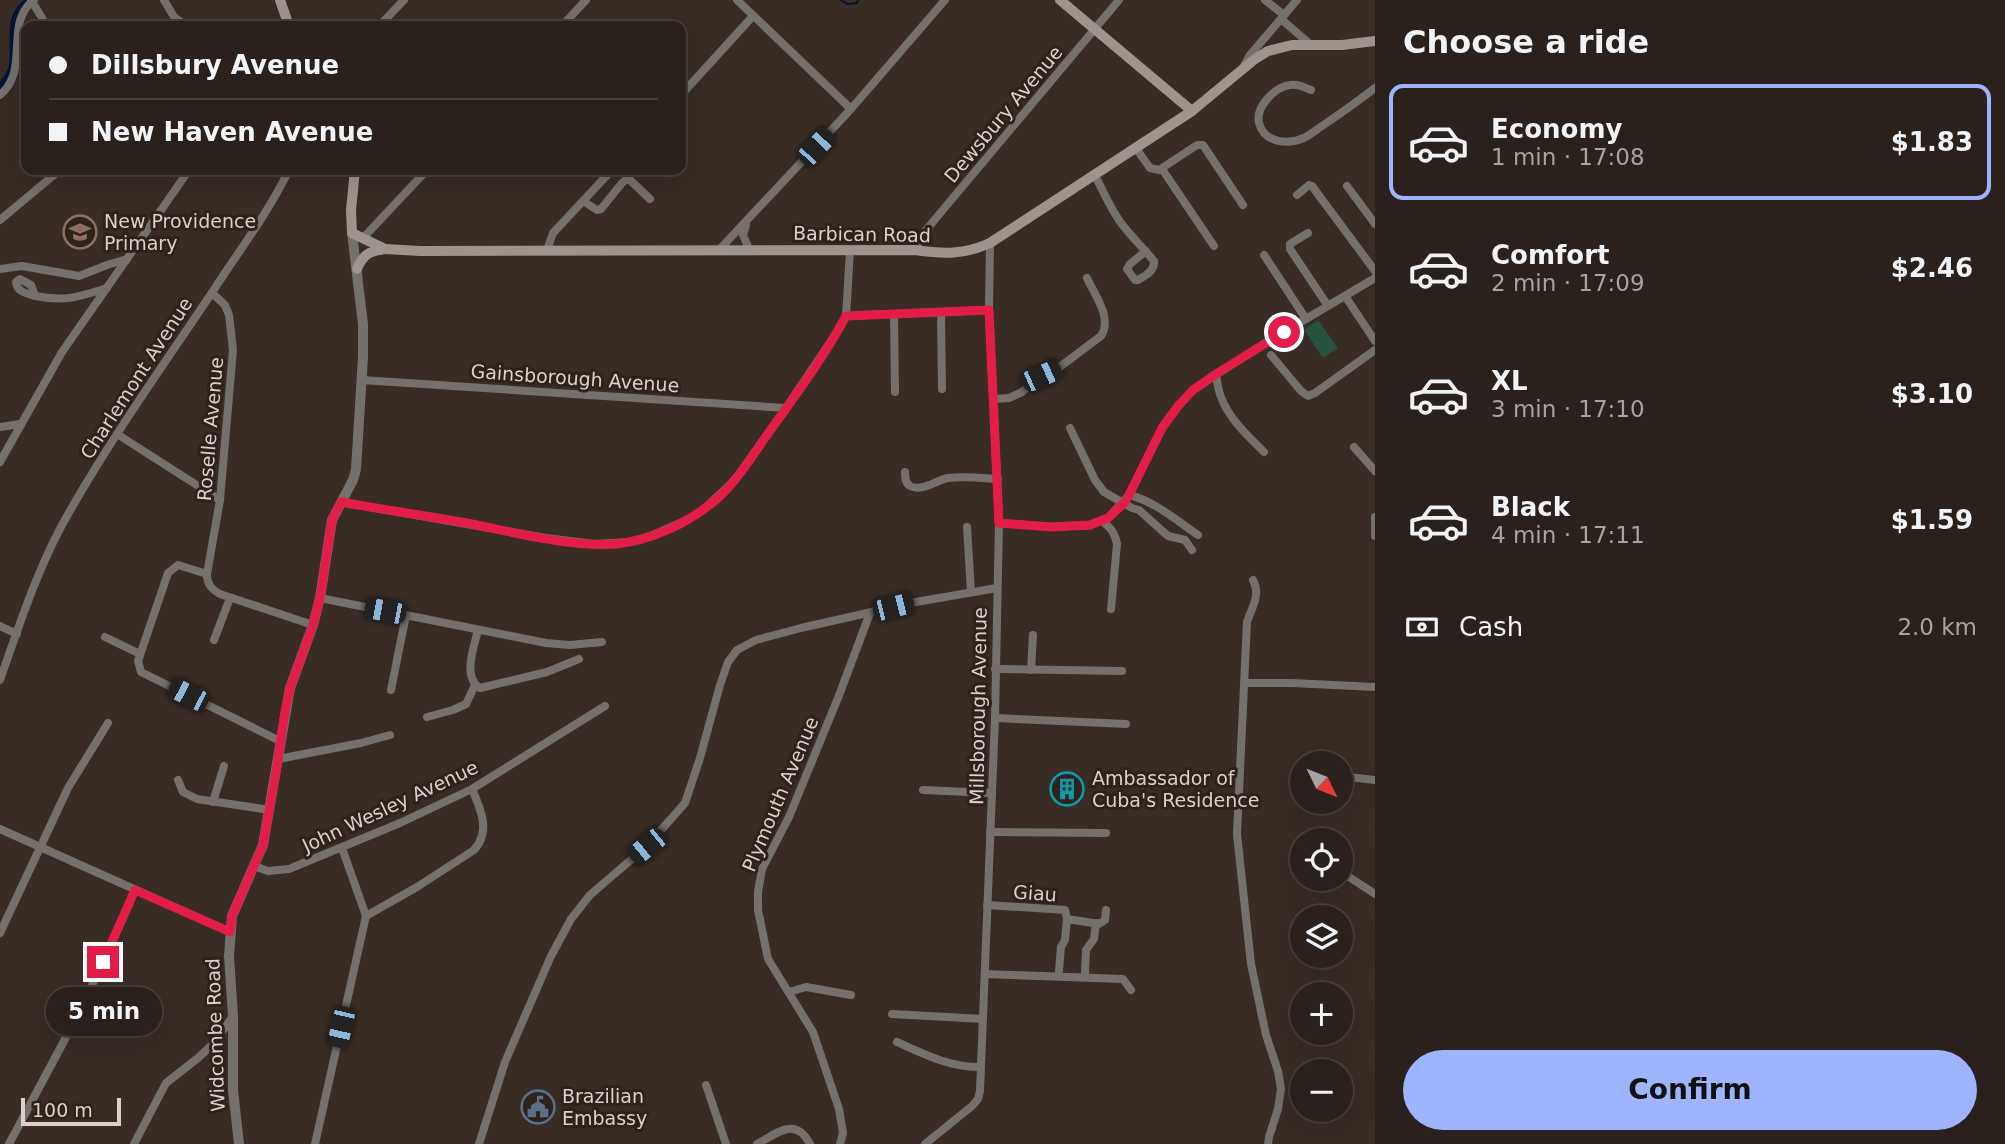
<!DOCTYPE html>
<meta charset="utf-8">
<style>
:root{--surface:#2a211c;--page:#362e29;--text:#f1f3f6;--muted:#a5a3a3;--line:#463e3b;--accent:#9eb4fd}
body{margin:0;font-family:"DejaVu Sans",sans-serif;background:var(--page);color:var(--text);height:100vh;display:flex;flex-direction:column;font-size:26px;white-space:nowrap}
*{box-sizing:border-box;margin:0}
p{font-size:23px;color:var(--muted)}
.icon{flex:none;width:38px;height:38px;fill:none;stroke:currentColor;stroke-width:2;stroke-linecap:round;stroke-linejoin:round}
.map{position:relative;flex:1;overflow:hidden}
.drawer{display:flex;flex-direction:column;background:var(--surface);width:630px}
.drawer>*{flex:none}
.top-card{position:absolute;left:21px;top:21px;width:665px;height:154px;border-radius:14px;box-shadow:0 7px 28px #0002,0 0 0 2px var(--line);display:grid;align-content:center;height:154px;padding:0 28px;background:var(--surface)}
.needle{width:46px;rotate:133deg}
.fabs{position:absolute;left:1290px;top:751px;display:grid;gap:14px}
.fabs a{display:grid;place-items:center;width:63px;height:63px;border-radius:50%;background:var(--surface);box-shadow:0 7px 28px #0002,0 0 0 2px var(--line);font-size:35px}
.scale{position:absolute;left:21px;bottom:18px;width:100px;box-sizing:border-box;padding-left:7px;border:4px solid #dad1cd;border-top:0;font-size:19px;line-height:24px;white-space:nowrap;color:#dad1cd;-webkit-text-stroke:5px #2e221b;paint-order:stroke}
.end{position:absolute;width:32px;height:32px;margin:-16px;border:9px solid #e11d48;background:#fff;box-shadow:0 0 0 4px #fff}
.from{border-radius:50%}
.bubble{position:absolute;height:49px;border-radius:24px;background:var(--surface);box-shadow:0 7px 28px #0002,0 0 0 2px var(--line);font-size:23px;font-weight:700;line-height:49px;text-align:center}
.car{position:absolute;width:21px;height:42px;margin:-21px -10px;border-radius:9px;box-shadow:0 0 5px 2px #0007;background:linear-gradient(#222 24%,#8ab4d8 0 40%,#222 0 76%,#8ab4d8 0 86%,#222 0)}
.top-card b{display:flex;align-items:center;gap:24px;height:66px;font-size:26px}
.top-card b+b{border-top:2px solid var(--line)}
.top-card i{width:18px;height:18px;background:var(--text)}
ul{padding:0;list-style:none}
li{display:flex;align-items:center;gap:21px;height:116px;margin:0 14px 10px;padding:0 14px;border:4px solid transparent;border-radius:14px}
li div{flex:1}
li b{display:block;font-size:26px}
li em{font-style:normal;font-weight:700}
li.selected{border-color:var(--accent)}
li>.icon{width:63px;height:63px;stroke-width:1.5}
h2{padding:0 28px;font-size:32px;line-height:84px}
.pay{display:flex;align-items:center;gap:18px;height:77px;padding:0 28px;font-size:26px}
.pay p{margin-inline-start:auto}
.action{display:flex;gap:14px;margin-top:auto;padding:14px 28px}
.action a{flex:1;height:80px;border-radius:42px;background:var(--accent);color:#111;font-size:28px;font-weight:700;line-height:80px;text-align:center}
main{display:flex;flex:1;min-height:0}
.map>svg:first-child{display:block}
.green{fill:#27533e}
.lines{fill:none;stroke-linecap:round;stroke-linejoin:round}
.stream{stroke:#041436;stroke-width:2}
.canal{stroke:#041436;stroke-width:7}
.minor{stroke:#75706b;stroke-width:8}
.tertiary{stroke:#75706b;stroke-width:10}
.secondary{stroke:#9d958d;stroke-width:10}
.route{stroke:#e11d48;stroke-width:9}
.labels{text-anchor:middle;stroke-width:6;stroke-linejoin:round;paint-order:stroke}
.street-label{font-size:19px;fill:#dad1cd;stroke:#2e221b}
.poi-label{font-size:19px;fill:#dad1cd;stroke:#2e221b;text-anchor:start}
</style>
<main>
<div class="map">
<svg width="1375" height="1144" viewBox="0 0 1375 1144">
<rect width="100%" height="100%" fill="#382c25"/>
<path class="green" d="M 1318,320 L 1338,348 L 1323,358 L 1304,330 Z"/>
<g class="lines">
<path class="stream" d="M 841,0 L 847,4 L 857,3 L 858,0"/>
<path class="canal" d="M 0,87 C 5,81 10,75 12,68 C 17,43 4,18 29,0"/>
<g class="minor">
<path d="M 31,0 L 47,26"/>
<path d="M 164,0 L 174,17 L 187,26"/>
<path d="M 737,0 L 851,109"/>
<path d="M 1265,0 L 1284,15"/>
<path d="M 1281,19 L 1311,45"/>
<path d="M 379,26 L 404,0"/>
<path d="M 562,26 L 586,0"/>
<path d="M 1244,66 L 1250,55 L 1297,0"/>
<path d="M 1311,90 C 1304,87 1298,84 1290,85 C 1275,87 1255,107 1259,123 C 1264,143 1288,145 1304,138 C 1310,135 1316,130 1322,126 C 1340,114 1358,101 1375,88"/>
<path d="M 0,95 C 31,69 3,23 34,0"/>
<path d="M 681,95 L 753,16"/>
<path d="M 1135,147 L 1150,168 L 1159,170 L 1197,145 L 1203,145 L 1243,205"/>
<path d="M 1162,169 L 1214,246"/>
<path d="M 1094,174 C 1103,190 1110,208 1121,223 C 1131,236 1143,248 1154,261 C 1155,271 1145,276 1138,280 L 1135,280 L 1127,269 L 1130,264 L 1146,251"/>
<path d="M 1347,186 L 1375,224"/>
<path d="M 1297,195 L 1309,185 L 1312,186 L 1375,271"/>
<path d="M 583,201 L 597,210 L 601,209 L 622,183 L 627,179 L 630,180 L 650,199"/>
<path d="M 0,220 L 60,170"/>
<path d="M 746,225 L 743,235 L 750,251"/>
<path d="M 1308,233 L 1290,244 L 1290,249 L 1328,306"/>
<path d="M 363,238 L 427,170"/>
<path d="M 547,250 L 553,233 L 612,170"/>
<path d="M 719,250 L 851,109 L 945,0"/>
<path d="M 915,250 L 926,230 L 1119,0"/>
<path d="M 1264,255 L 1306,319"/>
<path d="M 0,269 L 22,266 L 79,276 L 107,265 L 127,259"/>
<path d="M 20,279 L 31,285 L 35,296 C 26,293 17,292 16,282 Z"/>
<path d="M 35,296 C 65,302 78,297 107,288"/>
<path d="M 1345,296 L 1375,341"/>
<path d="M 941,312 L 942,389"/>
<path d="M 894,314 L 895,392"/>
<path d="M 846,316 L 989,310"/>
<path d="M 1271,355 L 1301,391 L 1308,396 L 1315,393 L 1375,350"/>
<path d="M 1216,374 C 1217,382 1218,390 1221,397 C 1229,419 1248,436 1264,452"/>
<path d="M 362,380 L 786,408"/>
<path d="M 994,399 L 1009,398 L 1022,392 L 1033,382 L 1057,369 L 1101,336 C 1113,318 1094,294 1087,278"/>
<path d="M 0,427 L 20,424"/>
<path d="M 1070,428 L 1095,480 L 1104,492 L 1132,508 L 1139,510 L 1168,536 L 1185,540 L 1192,550"/>
<path d="M 117,434 L 220,500"/>
<path d="M 1354,447 L 1375,471"/>
<path d="M 0,462 L 62,352 L 189,170"/>
<path d="M 905,472 C 905,477 905,483 910,486 C 922,492 937,480 948,478 C 964,476 982,478 998,479"/>
<path d="M 1129,495 C 1155,501 1177,521 1198,535"/>
<path d="M 341,502 L 546,538 L 594,544 L 630,542 L 653,535 L 687,520 L 703,510 L 734,481 L 786,408 L 839,329 L 846,316 L 850,251"/>
<path d="M 1375,517 L 1375,536"/>
<path d="M 1102,521 C 1111,528 1115,533 1117,544 L 1111,609"/>
<path d="M 999,523 L 1051,527 L 1090,525 L 1108,518 L 1129,495 L 1162,428 L 1178,406 L 1193,390 L 1262,345 L 1375,278"/>
<path d="M 967,527 L 971,592"/>
<path d="M 207,574 L 220,500 L 233,350 L 229,315 L 225,305 L 212,293"/>
<path d="M 1253,580 C 1261,595 1252,607 1247,622 L 1237,834 L 1251,964 L 1266,1035 L 1278,1071 L 1281,1089 L 1278,1109 L 1269,1137 L 1268,1144"/>
<path d="M 320,598 L 546,643 L 570,645 L 602,642"/>
<path d="M 0,626 L 17,634"/>
<path d="M 478,630 C 474,647 462,677 480,688 L 547,672 L 579,659"/>
<path d="M 105,637 L 140,654"/>
<path d="M 214,640 L 230,598"/>
<path d="M 995,669 L 1122,671"/>
<path d="M 1031,670 L 1033,635"/>
<path d="M 0,680 C 20,623 40,561 71,509 C 114,434 165,363 213,291 C 239,251 268,213 289,170"/>
<path d="M 1245,683 L 1292,683 L 1375,687"/>
<path d="M 391,690 L 406,615"/>
<path d="M 427,717 L 453,710 L 466,704 L 475,685"/>
<path d="M 995,718 L 1126,724"/>
<path d="M 280,741 L 141,672 L 138,661 L 168,573 L 178,565 L 207,574 C 207,584 211,589 220,594 L 313,625"/>
<path d="M 278,759 L 361,743 L 390,735"/>
<path d="M 1348,777 L 1375,780"/>
<path d="M 178,780 L 183,792 L 197,799 L 270,810"/>
<path d="M 923,790 L 992,793"/>
<path d="M 213,802 L 224,766"/>
<path d="M 0,829 L 230,932"/>
<path d="M 990,832 L 1106,833"/>
<path d="M 342,848 L 366,916"/>
<path d="M 254,866 L 268,871 L 289,869 L 400,823 L 472,789 L 605,706"/>
<path d="M 1349,877 L 1375,894"/>
<path d="M 987,905 L 1065,910 L 1067,919 L 1065,940 L 1061,947 L 1059,971"/>
<path d="M 366,916 L 417,887 L 474,850 C 491,831 481,810 472,789"/>
<path d="M 1067,919 L 1099,924 L 1105,920 L 1106,910"/>
<path d="M 0,933 L 68,788 L 108,723"/>
<path d="M 1085,973 L 1086,950 L 1094,939 L 1096,923"/>
<path d="M 985,974 L 1123,979 L 1131,990"/>
<path d="M 789,992 L 806,987 L 851,995"/>
<path d="M 892,1014 L 983,1019"/>
<path d="M 897,1042 C 923,1054 952,1068 981,1067"/>
<path d="M 706,1085 L 726,1144"/>
<path d="M 9,1144 L 64,1041 L 103,963 L 135,890"/>
<path d="M 134,1144 L 166,1083 L 198,1058 L 214,1043 L 233,1016"/>
<path d="M 315,1144 L 366,916"/>
<path d="M 479,1144 L 505,1062 L 551,956 L 571,919 L 590,895 L 647,846 L 685,803 L 700,758 L 720,685 L 728,662 L 737,650 L 756,640 L 801,628 L 916,602 L 997,588"/>
<path d="M 757,1144 C 778,1133 795,1116 810,1144"/>
<path d="M 840,1144 L 843,1133 L 839,1109 L 813,1032 L 768,959 L 758,910 L 758,892 L 762,869 L 789,817 L 838,698 L 870,613"/>
<path d="M 925,1144 L 972,1106 L 978,1099 L 980,1091 L 995,718 L 999,523 L 989,310 L 990,243"/>
</g>
<path class="tertiary" d="M 239,1144 L 233,1090 L 233,1016 L 229,956 L 232,916 L 263,845 L 290,688 L 313,625 L 320,598 L 332,520 L 353,480 L 356,469 L 363,357 L 363,324 L 352,233"/>
<g class="secondary">
<path d="M 280,0 L 289,26"/>
<path d="M 1060,0 L 1192,111"/>
<path d="M 355,170 L 351,210 L 352,233 L 385,249 L 420,251 L 915,250 C 943,254 964,255 990,243 L 1192,111 L 1255,59 L 1268,51 L 1292,45 L 1342,45 L 1375,41"/>
<path d="M 357,269 C 363,254 370,251 385,249"/>
</g>
</g>
<g class="lines">
<path class="route" d="M 103,962 L 135,890 L 230,932 L 232,916 L 263,845 L 276,772 L 285,712 L 290,688 L 313,625 L 320,598 L 332,520 L 341,502 C 385,510 428,516 472,524 C 516,533 586,551 629,542 C 661,536 694,519 718,498 C 738,480 752,456 767,435 C 795,396 824,357 846,316 L 989,310 L 999,523 L 1051,527 L 1090,525 L 1108,518 L 1124,503 L 1129,495 L 1162,428 L 1178,406 L 1193,390 L 1216,374 L 1284,332"/>
</g>
<defs>
<symbol id="school-ring" viewBox="-11 -11 22 22"><circle r="9.5" fill="#2e221b" stroke="#8d6e63" stroke-width="1.5"/><path d="M0-5L7-2L0 1L-7-2ZM-4 1L0 2.5L4 1V4Q0 6-4 4Z" fill="#8d6e63"/></symbol>
<symbol id="building-ring" viewBox="-11 -11 22 22"><circle r="9.5" fill="#2e221b" stroke="#0f9aa8" stroke-width="1.5"/><path d="M-4-6H4V6H1V3H-1V6H-4ZM-2.5-4.3h1.7v1.8h-1.7ZM.8-4.3h1.7v1.8H.8ZM-2.5-1h1.7V.8h-1.7ZM.8-1h1.7V.8H.8Z" fill="#0f9aa8"/></symbol>
<symbol id="civic-ring" viewBox="-11 -11 22 22"><circle r="9.5" fill="#2e221b" stroke="#5c6f8a" stroke-width="1.5"/><path d="M-.6-6.5H3V-4.5H.6V-3L4-1V1h2V6H-6V1h2V-1L-.6-3ZM-1.2 2.5V6h2.4V2.5Z" fill="#5c6f8a"/></symbol>
</defs>
<g fill-rule="evenodd">
<use href="#school-ring" x="61" y="213" width="38" height="38"/>
<use href="#building-ring" x="1048" y="770" width="38" height="38"/>
<use href="#civic-ring" x="519" y="1088" width="38" height="38"/>
</g>
<g class="labels">
<g class="street-label">
<text transform="translate(1003 114) rotate(-50)" y="7">Dewsbury Avenue</text>
<text transform="translate(862 234) rotate(1)" y="7">Barbican Road</text>
<text transform="translate(136 378) rotate(-57)" y="7">Charlemont Avenue</text>
<text transform="translate(575 378) rotate(4)" y="7">Gainsborough Avenue</text>
<text transform="translate(210 429) rotate(-85)" y="7">Roselle Avenue</text>
<text transform="translate(978 706) rotate(-89)" y="7">Millsborough Avenue</text>
<text transform="translate(780 794) rotate(-67)" y="7">Plymouth Avenue</text>
<text transform="translate(390 806) rotate(-25)" y="7">John Wesley Avenue</text>
<text transform="translate(1035 893) rotate(4)" y="7">Giau</text>
<text transform="translate(215 1035) rotate(-92)" y="7">Widcombe Road</text>
</g>
<g class="poi-label">
<text x="104" y="228">New Providence<tspan x="104" dy="22">Primary</tspan></text>
<text x="1092" y="785">Ambassador of<tspan x="1092" dy="22">Cuba's Residence</tspan></text>
<text x="562" y="1103">Brazilian<tspan x="562" dy="22">Embassy</tspan></text>
</g>
</g>
</svg>
<div class="fabs">
<a><svg class="needle" viewBox="-14 -14 28 28"><path d="M0-13l5 13h-10z" fill="#e53935"/><path d="M0 13l5-13h-10z" fill="#a5a3a3"/></svg></a>
<a><svg class="icon" aria-label="locate" viewBox="0 0 24 24"><circle cx="12" cy="12" r="6"/><path d="M12 2v4M12 18v4M2 12h4M18 12h4"/></svg></a>
<a><svg class="icon" aria-label="layers" viewBox="0 0 24 24"><path d="M12 4l9 5-9 5-9-5zM3 14l9 5 9-5"/></svg></a>
<a>+</a>
<a>−</a>
</div>
<div class="scale">100 m</div>
<i class="end from" style="left:1284px;top:332px"></i>
<i class="end" style="left:103px;top:962px"></i>
<div class="bubble" style="left:46px;top:987px;width:116px">5 min</div>
<i class="car" style="left:816px;top:147px;rotate:43deg"></i>
<i class="car" style="left:1041px;top:376px;rotate:66deg"></i>
<i class="car" style="left:893px;top:607px;rotate:76deg"></i>
<i class="car" style="left:385px;top:611px;rotate:281deg"></i>
<i class="car" style="left:188px;top:695px;rotate:297deg"></i>
<i class="car" style="left:647px;top:846px;rotate:231deg"></i>
<i class="car" style="left:341px;top:1027px;rotate:193deg"></i>
<div class="top-card">
<b><i class="from"></i>Dillsbury Avenue</b>
<b><i></i>New Haven Avenue</b>
</div>
</div>
<section class="drawer">
<h2>Choose a ride</h2>
<ul>
<li class="selected"><svg class="icon" aria-label="car" viewBox="0 0 24 24"><path d="M5 17H2v-5l4-1 3-4h7l3 4 3 1v5h-3M9 17h6M6 11h13"/><circle cx="7" cy="17" r="2"/><circle cx="17" cy="17" r="2"/></svg><div><b>Economy</b><p>1 min · 17:08</p></div><em>$1.83</em></li>
<li><svg class="icon" aria-label="car" viewBox="0 0 24 24"><path d="M5 17H2v-5l4-1 3-4h7l3 4 3 1v5h-3M9 17h6M6 11h13"/><circle cx="7" cy="17" r="2"/><circle cx="17" cy="17" r="2"/></svg><div><b>Comfort</b><p>2 min · 17:09</p></div><em>$2.46</em></li>
<li><svg class="icon" aria-label="car" viewBox="0 0 24 24"><path d="M5 17H2v-5l4-1 3-4h7l3 4 3 1v5h-3M9 17h6M6 11h13"/><circle cx="7" cy="17" r="2"/><circle cx="17" cy="17" r="2"/></svg><div><b>XL</b><p>3 min · 17:10</p></div><em>$3.10</em></li>
<li><svg class="icon" aria-label="car" viewBox="0 0 24 24"><path d="M5 17H2v-5l4-1 3-4h7l3 4 3 1v5h-3M9 17h6M6 11h13"/><circle cx="7" cy="17" r="2"/><circle cx="17" cy="17" r="2"/></svg><div><b>Black</b><p>4 min · 17:11</p></div><em>$1.59</em></li>
</ul>
<div class="pay"><svg class="icon" aria-label="cash" viewBox="0 0 24 24"><path d="M3 7h18v10H3z"/><circle cx="12" cy="12" r="2"/></svg>Cash<p>2.0 km</p></div>
<div class="action"><a>Confirm</a></div>
</section>
</main>
